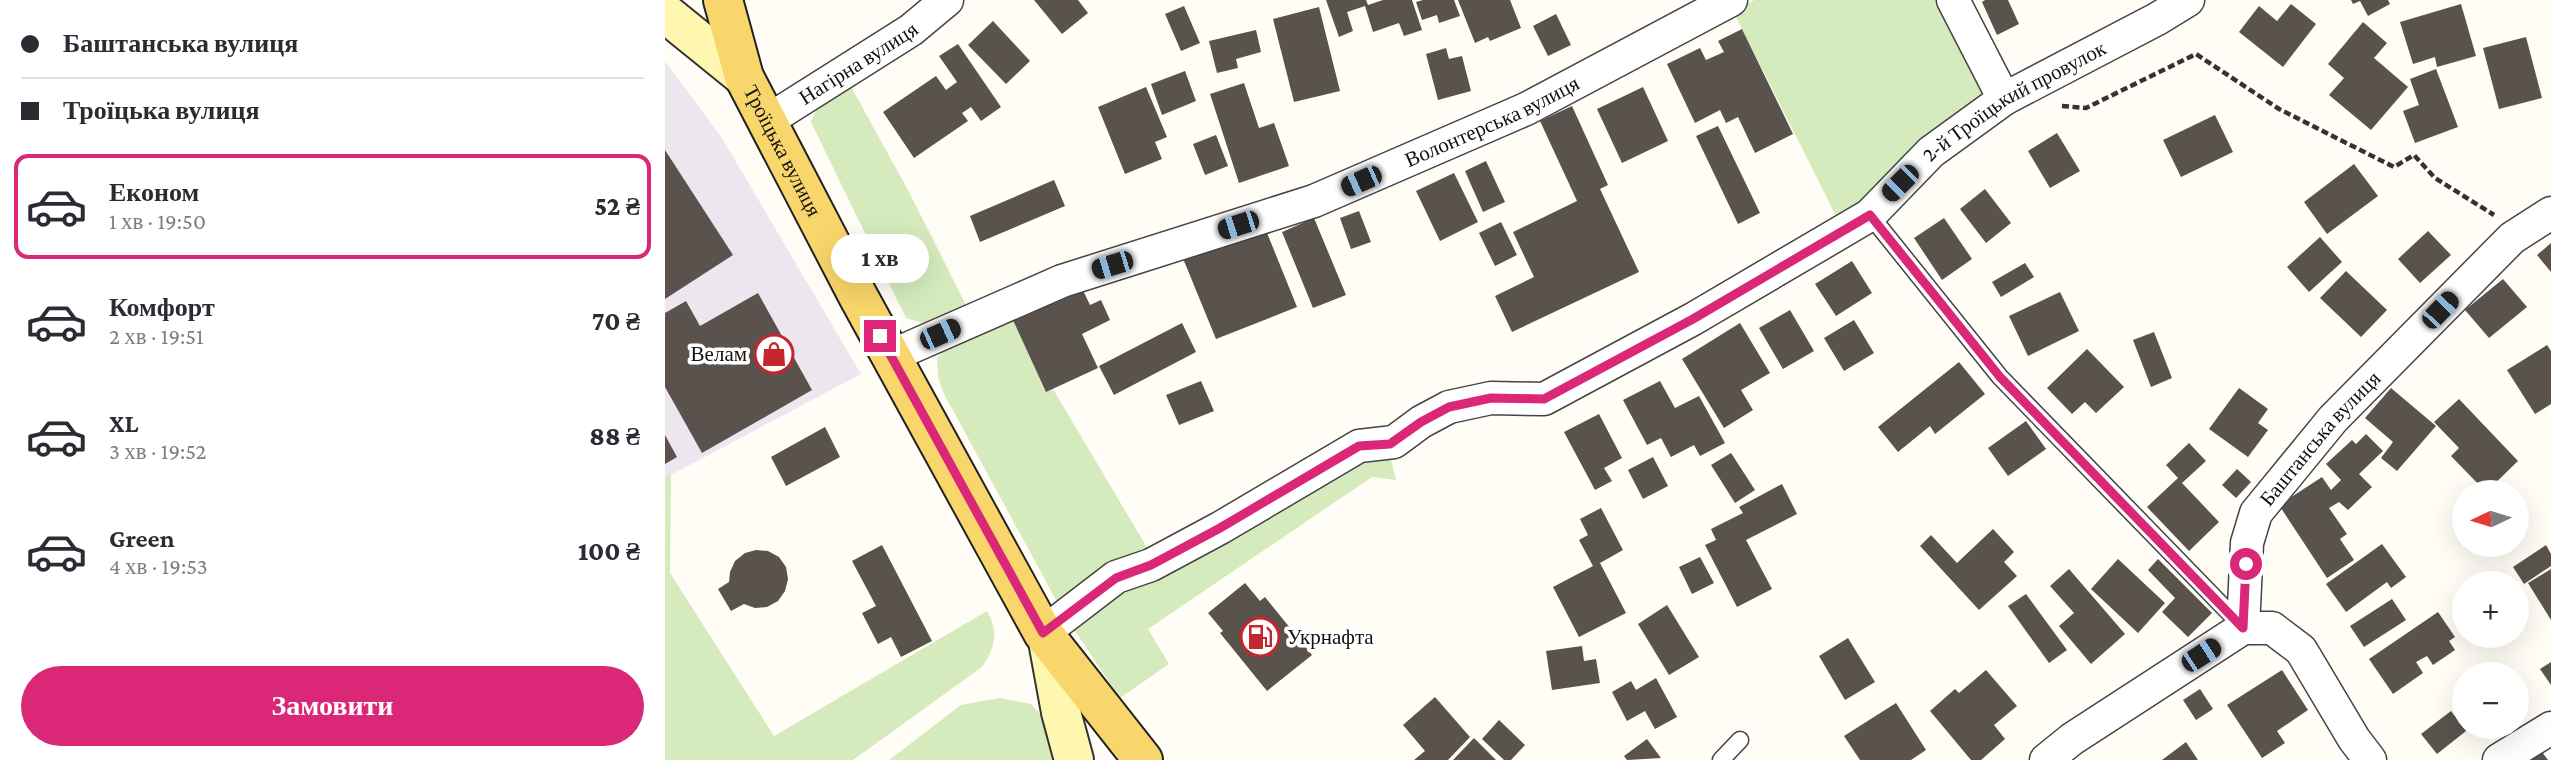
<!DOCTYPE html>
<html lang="uk">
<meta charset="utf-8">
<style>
:root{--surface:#fff;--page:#f7f7f7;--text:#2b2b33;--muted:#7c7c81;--line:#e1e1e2;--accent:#db2777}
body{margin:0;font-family:"Crimson Pro",serif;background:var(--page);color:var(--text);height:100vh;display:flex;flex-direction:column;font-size:26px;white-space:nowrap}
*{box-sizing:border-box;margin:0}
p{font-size:23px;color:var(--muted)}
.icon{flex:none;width:38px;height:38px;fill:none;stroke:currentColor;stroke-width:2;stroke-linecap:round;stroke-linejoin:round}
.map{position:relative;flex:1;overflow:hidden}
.panel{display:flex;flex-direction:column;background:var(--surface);width:665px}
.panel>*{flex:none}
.hud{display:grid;align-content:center;height:154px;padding:0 21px;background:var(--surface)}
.needle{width:46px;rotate:266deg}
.buttons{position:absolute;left:1787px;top:480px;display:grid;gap:14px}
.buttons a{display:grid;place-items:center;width:77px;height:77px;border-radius:50%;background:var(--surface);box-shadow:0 7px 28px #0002;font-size:35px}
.end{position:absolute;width:32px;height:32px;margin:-16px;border:9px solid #db2777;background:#fff;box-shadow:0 0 0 4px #fff}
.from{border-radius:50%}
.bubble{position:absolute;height:49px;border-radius:24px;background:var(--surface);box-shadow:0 7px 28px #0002;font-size:23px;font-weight:800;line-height:49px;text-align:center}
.car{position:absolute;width:21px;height:42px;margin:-21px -10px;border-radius:9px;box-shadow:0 0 5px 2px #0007;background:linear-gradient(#222 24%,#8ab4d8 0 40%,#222 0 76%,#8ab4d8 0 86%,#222 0)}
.hud b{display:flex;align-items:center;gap:24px;height:66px;font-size:26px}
.hud b+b{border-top:2px solid var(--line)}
.hud i{width:18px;height:18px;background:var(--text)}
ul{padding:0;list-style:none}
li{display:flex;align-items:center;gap:21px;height:105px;margin:0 14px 10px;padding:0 7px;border:4px solid transparent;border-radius:14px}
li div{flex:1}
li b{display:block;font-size:26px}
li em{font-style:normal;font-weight:800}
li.selected{border-color:var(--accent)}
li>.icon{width:63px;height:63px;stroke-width:1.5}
.button{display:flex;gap:14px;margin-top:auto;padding:14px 21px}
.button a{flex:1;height:80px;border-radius:42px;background:var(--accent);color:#fff;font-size:28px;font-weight:800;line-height:80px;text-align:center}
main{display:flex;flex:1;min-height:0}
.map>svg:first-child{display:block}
.industrial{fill:#eee6ef}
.green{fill:#d5ebbd}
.building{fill:#5a524d}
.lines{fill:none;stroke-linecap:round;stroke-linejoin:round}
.lane-casing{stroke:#444;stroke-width:19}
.street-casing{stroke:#444;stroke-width:35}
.secondary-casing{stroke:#333;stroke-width:42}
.primary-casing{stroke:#222;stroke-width:42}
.path{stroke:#333;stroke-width:4.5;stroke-dasharray:7 3.5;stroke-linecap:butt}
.lane{stroke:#fff;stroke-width:16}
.street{stroke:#fff;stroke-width:32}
.secondary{stroke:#fff6b0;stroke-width:38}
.primary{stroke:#f9d66b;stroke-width:38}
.route{stroke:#db2777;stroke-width:9}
.labels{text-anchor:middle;stroke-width:7;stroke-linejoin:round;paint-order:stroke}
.street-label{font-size:21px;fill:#111;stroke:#fff}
.poi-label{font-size:21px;fill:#111;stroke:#fff;text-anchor:end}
</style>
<main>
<section class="panel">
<div class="hud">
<b><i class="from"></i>Баштанська вулиця</b>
<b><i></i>Троїцька вулиця</b>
</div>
<ul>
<li class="selected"><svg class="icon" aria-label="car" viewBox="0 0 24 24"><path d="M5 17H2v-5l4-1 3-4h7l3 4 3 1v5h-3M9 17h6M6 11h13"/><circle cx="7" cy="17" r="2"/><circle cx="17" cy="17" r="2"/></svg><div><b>Економ</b><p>1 хв · 19:50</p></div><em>52 ₴</em></li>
<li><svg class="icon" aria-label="car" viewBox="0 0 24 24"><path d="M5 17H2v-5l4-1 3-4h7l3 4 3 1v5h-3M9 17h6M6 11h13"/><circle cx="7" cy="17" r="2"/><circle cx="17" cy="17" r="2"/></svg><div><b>Комфорт</b><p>2 хв · 19:51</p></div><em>70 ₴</em></li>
<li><svg class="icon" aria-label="car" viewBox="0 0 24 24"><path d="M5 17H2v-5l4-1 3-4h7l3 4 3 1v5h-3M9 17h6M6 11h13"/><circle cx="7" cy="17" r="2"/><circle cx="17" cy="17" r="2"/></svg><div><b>XL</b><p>3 хв · 19:52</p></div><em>88 ₴</em></li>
<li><svg class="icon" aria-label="car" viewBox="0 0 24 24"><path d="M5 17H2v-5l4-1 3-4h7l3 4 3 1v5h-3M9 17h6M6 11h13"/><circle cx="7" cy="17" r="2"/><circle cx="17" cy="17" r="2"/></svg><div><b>Green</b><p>4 хв · 19:53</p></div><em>100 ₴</em></li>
</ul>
<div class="button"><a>Замовити</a></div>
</section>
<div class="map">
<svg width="1886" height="760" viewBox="0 0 1886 760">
<rect width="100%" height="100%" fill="#fffdf5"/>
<path class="industrial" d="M 0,61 L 57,138 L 196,374 L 0,478 Z"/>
<g class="green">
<path d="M 1089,0 L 1271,0 L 1317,87 L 1318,97 L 1198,205 L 1173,220 L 1069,13 Z"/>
<path d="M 184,83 L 244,192 L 302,307 L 264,325 L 241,318 L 146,122 L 155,102 Z"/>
<path d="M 347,318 L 381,392 L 388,389 L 487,556 L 397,611 L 278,392 L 273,377 L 272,358 L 283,346 Z"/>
<path d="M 733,448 L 726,460 L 731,480 L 707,477 L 483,629 L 504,664 L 455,698 L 404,622 L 695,452 Z"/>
<path d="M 6,474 L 5,573 L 109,736 L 322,611 C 334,632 330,648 317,667 L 188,760 L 0,760 L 0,478 Z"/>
<path d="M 335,698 L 366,704 L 383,722 L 398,760 L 224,760 L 296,705 Z"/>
</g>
<g class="building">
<path d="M 369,0 L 413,0 L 423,13 L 397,34 Z"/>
<path d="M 661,0 L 701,0 L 703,5 L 718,0 L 747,0 L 757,30 L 739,36 L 734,23 L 708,32 L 700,6 L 682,12 L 688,31 L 674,37 Z"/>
<path d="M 758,0 L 789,0 L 795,16 L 774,23 L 772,15 L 757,20 L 751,2 Z"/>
<path d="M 793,0 L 845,0 L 856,28 L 825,41 L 823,37 L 810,43 Z"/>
<path d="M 1320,0 L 1343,0 L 1354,24 L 1332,35 L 1317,2 Z"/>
<path d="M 1686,0 L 1723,0 L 1725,4 L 1703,16 L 1695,1 L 1688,4 Z"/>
<path d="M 1626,4 L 1651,24 L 1618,67 L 1574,32 L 1594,6 L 1612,21 Z"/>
<path d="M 1796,4 L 1811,56 L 1772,67 L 1770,57 L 1748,64 L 1735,22 Z"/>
<path d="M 519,6 L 535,43 L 516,51 L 500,14 Z"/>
<path d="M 654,7 L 675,91 L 629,102 L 608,19 Z"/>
<path d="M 891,14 L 906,45 L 883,56 L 868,26 Z"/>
<path d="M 328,21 L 365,61 L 341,84 L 303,45 Z"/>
<path d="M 1698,22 L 1722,43 L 1709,58 L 1743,87 L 1706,130 L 1664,95 L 1679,78 L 1663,64 Z"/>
<path d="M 1077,29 L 1128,134 L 1090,153 L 1073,117 L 1061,123 L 1055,110 L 1030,123 L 1002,64 L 1035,48 L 1041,60 L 1059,52 L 1053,41 Z"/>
<path d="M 591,30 L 596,52 L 571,59 L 573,68 L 552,73 L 544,41 Z"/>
<path d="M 1861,37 L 1877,98 L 1834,109 L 1818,48 Z"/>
<path d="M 293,44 L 336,107 L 316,121 L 306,107 L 297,113 L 303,121 L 249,158 L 218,112 L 271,76 L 281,90 L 292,82 L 274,56 Z"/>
<path d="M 781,48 L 784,59 L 797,56 L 806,91 L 773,100 L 761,54 Z"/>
<path d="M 1771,69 L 1793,127 L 1750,143 L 1738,111 L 1754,105 L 1745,79 Z"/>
<path d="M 520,71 L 531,101 L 497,115 L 486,84 Z"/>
<path d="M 579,83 L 594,128 L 609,123 L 624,166 L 574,183 L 545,94 Z"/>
<path d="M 481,87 L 502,137 L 490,142 L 497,159 L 460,174 L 433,107 Z"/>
<path d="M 978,87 L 1003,141 L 957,163 L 932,109 Z"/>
<path d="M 907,106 L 943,185 L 935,189 L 974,272 L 847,332 L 830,296 L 869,277 L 848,232 L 912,201 L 875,121 Z"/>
<path d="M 1550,115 L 1568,152 L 1516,177 L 1498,140 Z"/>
<path d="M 1053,126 L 1095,213 L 1073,224 L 1031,136 Z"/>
<path d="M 1392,133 L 1415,171 L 1385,188 L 1363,151 Z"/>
<path d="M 551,135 L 563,166 L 540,175 L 528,144 Z"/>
<path d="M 0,150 L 68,255 L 0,299 Z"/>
<path d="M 821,161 L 840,202 L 818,212 L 800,171 Z"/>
<path d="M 1689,164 L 1713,196 L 1662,234 L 1639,202 Z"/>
<path d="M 789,173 L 813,222 L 775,241 L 751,191 Z"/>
<path d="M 389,180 L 400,206 L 315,242 L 305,216 Z"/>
<path d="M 1320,189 L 1346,223 L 1321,243 L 1295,209 Z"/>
<path d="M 694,211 L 706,242 L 686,249 L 675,218 Z"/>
<path d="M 649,218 L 681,295 L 648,308 L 617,232 Z"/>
<path d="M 1279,218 L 1307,259 L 1277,280 L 1249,238 Z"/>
<path d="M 836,222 L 852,255 L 830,266 L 814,233 Z"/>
<path d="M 598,223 L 632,307 L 551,339 L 517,256 Z"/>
<path d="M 1763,231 L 1786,255 L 1755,283 L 1733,259 Z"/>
<path d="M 1655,237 L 1677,262 L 1644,292 L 1622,267 Z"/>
<path d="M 1886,243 L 1886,272 L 1872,255 Z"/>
<path d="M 1187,261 L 1207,293 L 1171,316 L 1150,284 Z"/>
<path d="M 1360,263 L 1369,277 L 1336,297 L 1327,282 Z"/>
<path d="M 1681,271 L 1722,310 L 1696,337 L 1655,298 Z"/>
<path d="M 1838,279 L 1862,307 L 1824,338 L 1800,310 Z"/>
<path d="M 416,286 L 425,305 L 436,300 L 445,320 L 417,334 L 433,368 L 381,392 L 347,318 Z"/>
<path d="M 1395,292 L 1414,331 L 1363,356 L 1344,316 Z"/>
<path d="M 93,293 L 147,390 L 37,453 L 0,387 L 0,313 L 21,301 L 35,326 Z"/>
<path d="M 1125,310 L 1149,351 L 1118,369 L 1094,328 Z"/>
<path d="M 1189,320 L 1209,353 L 1179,371 L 1159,338 Z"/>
<path d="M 517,323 L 531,352 L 449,395 L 434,366 Z"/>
<path d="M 1075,323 L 1105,373 L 1076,390 L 1088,410 L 1059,428 L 1017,359 Z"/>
<path d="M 1489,332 L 1507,378 L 1486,387 L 1468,340 Z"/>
<path d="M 1882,345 L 1886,351 L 1886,404 L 1870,414 L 1842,370 Z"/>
<path d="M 1422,349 L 1459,387 L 1431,413 L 1420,402 L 1407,414 L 1382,388 Z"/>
<path d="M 1294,362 L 1320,394 L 1270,434 L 1265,426 L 1233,452 L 1213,427 Z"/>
<path d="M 536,381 L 549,411 L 514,425 L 501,395 Z"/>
<path d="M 995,381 L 1010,408 L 1034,396 L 1060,443 L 1035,456 L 1029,445 L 1006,457 L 996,438 L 982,445 L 958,400 Z"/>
<path d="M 1574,388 L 1603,409 L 1593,423 L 1603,430 L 1583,457 L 1544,429 Z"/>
<path d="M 1726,388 L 1771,426 L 1732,471 L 1716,458 L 1728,442 L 1700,418 Z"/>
<path d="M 1794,399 L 1853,461 L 1821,492 L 1786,456 L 1794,448 L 1769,422 Z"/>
<path d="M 934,414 L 957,458 L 939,468 L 947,481 L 930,490 L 899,432 Z"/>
<path d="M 1361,421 L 1381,449 L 1343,476 L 1323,448 Z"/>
<path d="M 160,427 L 175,457 L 121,486 L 106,457 Z"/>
<path d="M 1701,434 L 1718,451 L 1694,474 L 1707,487 L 1683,510 L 1674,502 L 1664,508 L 1682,534 L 1675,539 L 1689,560 L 1662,578 L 1614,505 L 1657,477 L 1666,490 L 1676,480 L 1661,464 L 1687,440 L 1691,444 Z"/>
<path d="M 0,435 L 12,457 L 0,464 Z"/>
<path d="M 1524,443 L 1541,461 L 1517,483 L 1554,522 L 1524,551 L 1482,507 L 1513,478 L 1501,465 Z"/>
<path d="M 1066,453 L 1090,490 L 1070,503 L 1046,465 Z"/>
<path d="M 988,457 L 1003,486 L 978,499 L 963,470 Z"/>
<path d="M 1572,469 L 1586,482 L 1571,498 L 1557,485 Z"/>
<path d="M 1117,484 L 1132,514 L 1081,540 L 1107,589 L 1072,607 L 1040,545 L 1051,540 L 1046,529 L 1078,513 L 1074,507 Z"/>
<path d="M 936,508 L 958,550 L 935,563 L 961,613 L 914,637 L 888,587 L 928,566 L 914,540 L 923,535 L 915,519 Z"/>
<path d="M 1328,529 L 1349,552 L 1339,562 L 1352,576 L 1314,610 L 1255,546 L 1266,535 L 1292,563 Z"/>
<path d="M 1717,544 L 1741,577 L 1726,588 L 1722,582 L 1681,612 L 1661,584 Z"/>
<path d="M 217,545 L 267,641 L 236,657 L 226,637 L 213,644 L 197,613 L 211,606 L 187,561 Z"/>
<path d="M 1881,545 L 1886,554 L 1886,566 L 1859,584 L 1848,567 Z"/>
<path d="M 91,550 L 103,551 L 114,557 L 121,567 L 123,579 L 120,591 L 113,601 L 102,607 L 90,608 L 79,604 L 66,611 L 53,589 L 64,582 L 65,572 L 70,561 L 80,553 Z"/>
<path d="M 1035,557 L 1049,583 L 1027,594 L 1014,567 Z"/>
<path d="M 1453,559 L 1500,603 L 1473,633 L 1426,589 Z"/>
<path d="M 1493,559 L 1547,613 L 1523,637 L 1497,612 L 1510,598 L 1483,570 Z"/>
<path d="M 1404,569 L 1460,634 L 1426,664 L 1394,626 L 1409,613 L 1385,586 Z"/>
<path d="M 1886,569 L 1886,620 L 1863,583 Z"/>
<path d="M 580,583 L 595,601 L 600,597 L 647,655 L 602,691 L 555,633 L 558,631 L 543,613 Z"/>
<path d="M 1361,594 L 1402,650 L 1384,663 L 1343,606 Z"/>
<path d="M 1727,599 L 1741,620 L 1699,647 L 1685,626 Z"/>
<path d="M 1002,605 L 1034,657 L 1004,675 L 973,624 Z"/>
<path d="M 1773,612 L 1790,637 L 1784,641 L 1790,650 L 1768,665 L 1762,656 L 1751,662 L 1758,673 L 1728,694 L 1704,659 Z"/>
<path d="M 1183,638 L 1210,682 L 1180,700 L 1154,656 Z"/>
<path d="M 917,646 L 919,661 L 931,659 L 935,683 L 887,690 L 881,651 Z"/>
<path d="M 1886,662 L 1886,685 L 1875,669 Z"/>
<path d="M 1321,670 L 1352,706 L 1329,725 L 1340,739 L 1316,760 L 1306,760 L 1265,711 L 1290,689 L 1294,693 Z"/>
<path d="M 1617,670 L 1643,710 L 1612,731 L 1620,743 L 1597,758 L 1562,705 Z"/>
<path d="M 991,678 L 1012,717 L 990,729 L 980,711 L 962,721 L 947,692 L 966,681 L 971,690 Z"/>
<path d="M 1535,689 L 1548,709 L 1531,720 L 1518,700 Z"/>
<path d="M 770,697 L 805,737 L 783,760 L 749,760 L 760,751 L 738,725 Z"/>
<path d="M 1231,703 L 1261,750 L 1246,760 L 1195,760 L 1179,736 Z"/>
<path d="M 1786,711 L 1801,731 L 1772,754 L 1756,734 Z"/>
<path d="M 834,720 L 860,745 L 846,760 L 839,760 L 817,739 Z"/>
<path d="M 809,738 L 831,760 L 788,760 Z"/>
<path d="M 982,739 L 996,758 L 962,760 L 959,756 Z"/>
<path d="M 1521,742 L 1533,760 L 1497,760 Z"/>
<path d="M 1874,748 L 1883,760 L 1857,760 Z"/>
</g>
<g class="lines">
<defs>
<g id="lane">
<path d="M 1205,215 L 1335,377 L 1577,626"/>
<path d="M 1056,760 L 1075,740"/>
</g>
<g id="street">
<path d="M 1288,0 L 1339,99"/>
<path id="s1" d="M 102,121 L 246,30 L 282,0"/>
<path id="s2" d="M 226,356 L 397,281 L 649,201 L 861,109 L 1066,0"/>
<path d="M 1578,628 L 1607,628 L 1636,650 L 1689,739 L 1705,760"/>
<path id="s3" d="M 378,633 L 451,577 L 486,565 L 555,528 L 694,446 L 729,442 L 756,422 L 784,407 L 826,398 L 879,399 L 1028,319 L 1205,215 L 1266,152 L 1339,99 L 1492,19 L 1523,0"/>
<path id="s4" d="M 1381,760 L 1407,739 L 1578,628 L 1582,543 L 1591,513 L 1668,419 L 1847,238 L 1886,213"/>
<path d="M 1834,760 L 1886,728"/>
</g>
<g id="secondary">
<path d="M 0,13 L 79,77"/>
<path d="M 383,641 L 396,712 L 409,760"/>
</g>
<g id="primary">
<path id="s5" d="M 58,0 L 79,77 L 193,296 L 378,633 L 478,760"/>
</g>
</defs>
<use href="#lane" class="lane-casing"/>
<use href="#street" class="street-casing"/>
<use href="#secondary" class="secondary-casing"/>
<use href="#primary" class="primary-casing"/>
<path class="path" d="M 1397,106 L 1421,108 L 1531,54 L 1614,109 L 1729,167 L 1749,155 L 1770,178 L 1829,215"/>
<use href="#lane" class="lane"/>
<use href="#street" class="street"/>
<use href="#secondary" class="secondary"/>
<use href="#primary" class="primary"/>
</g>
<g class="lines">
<path class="route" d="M 215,336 L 378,633 L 451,578 L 486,565 L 555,528 L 694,446 L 725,444 L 756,422 L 784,407 L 826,398 L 879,399 L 1028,319 L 1205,215 L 1335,377 L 1578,628 L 1581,564"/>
</g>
<defs>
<symbol id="shop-ring" viewBox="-11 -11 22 22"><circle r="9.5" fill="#fff" stroke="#c4262e" stroke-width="1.5"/><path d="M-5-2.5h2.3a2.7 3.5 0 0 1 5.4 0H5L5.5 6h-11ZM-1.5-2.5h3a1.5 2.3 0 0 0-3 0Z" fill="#c4262e"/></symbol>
<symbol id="fuel-ring" viewBox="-11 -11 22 22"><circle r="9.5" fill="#fff" stroke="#c4262e" stroke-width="1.5"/><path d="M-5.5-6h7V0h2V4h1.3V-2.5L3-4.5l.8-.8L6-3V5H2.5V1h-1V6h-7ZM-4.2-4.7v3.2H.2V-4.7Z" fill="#c4262e"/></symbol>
</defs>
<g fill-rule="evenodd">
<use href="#shop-ring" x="87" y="332" width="44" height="44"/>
<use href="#fuel-ring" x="573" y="615" width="44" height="44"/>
</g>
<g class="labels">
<g class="street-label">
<text dy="7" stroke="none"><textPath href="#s1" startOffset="108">Нагірна вулиця</textPath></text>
<text dy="7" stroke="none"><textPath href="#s3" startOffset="1125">2-й Троїцький провулок</textPath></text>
<text dy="7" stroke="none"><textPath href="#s2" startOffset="646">Волонтерська вулиця</textPath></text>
<text dy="7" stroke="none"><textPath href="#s5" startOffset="163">Троїцька вулиця</textPath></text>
<text dy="7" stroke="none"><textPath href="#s4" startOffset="452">Баштанська вулиця</textPath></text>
</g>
<g class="poi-label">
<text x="82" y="361">Велам</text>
<text x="622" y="644" text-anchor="start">Укрнафта</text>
</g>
</g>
</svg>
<div class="buttons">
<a><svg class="needle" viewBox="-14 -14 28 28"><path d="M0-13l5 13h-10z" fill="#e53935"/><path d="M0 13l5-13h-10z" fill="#7c7c81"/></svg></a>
<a>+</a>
<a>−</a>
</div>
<i class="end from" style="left:1581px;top:564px"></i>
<i class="end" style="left:215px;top:336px"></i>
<div class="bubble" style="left:166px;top:234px;width:98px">1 хв</div>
<i class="car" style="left:696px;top:181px;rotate:246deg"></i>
<i class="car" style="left:1235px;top:183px;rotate:225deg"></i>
<i class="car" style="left:573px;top:225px;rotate:252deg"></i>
<i class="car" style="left:447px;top:265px;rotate:253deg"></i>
<i class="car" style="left:1775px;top:310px;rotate:44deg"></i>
<i class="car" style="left:275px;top:334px;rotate:66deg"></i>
<i class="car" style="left:1536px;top:655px;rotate:57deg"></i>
</div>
</main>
